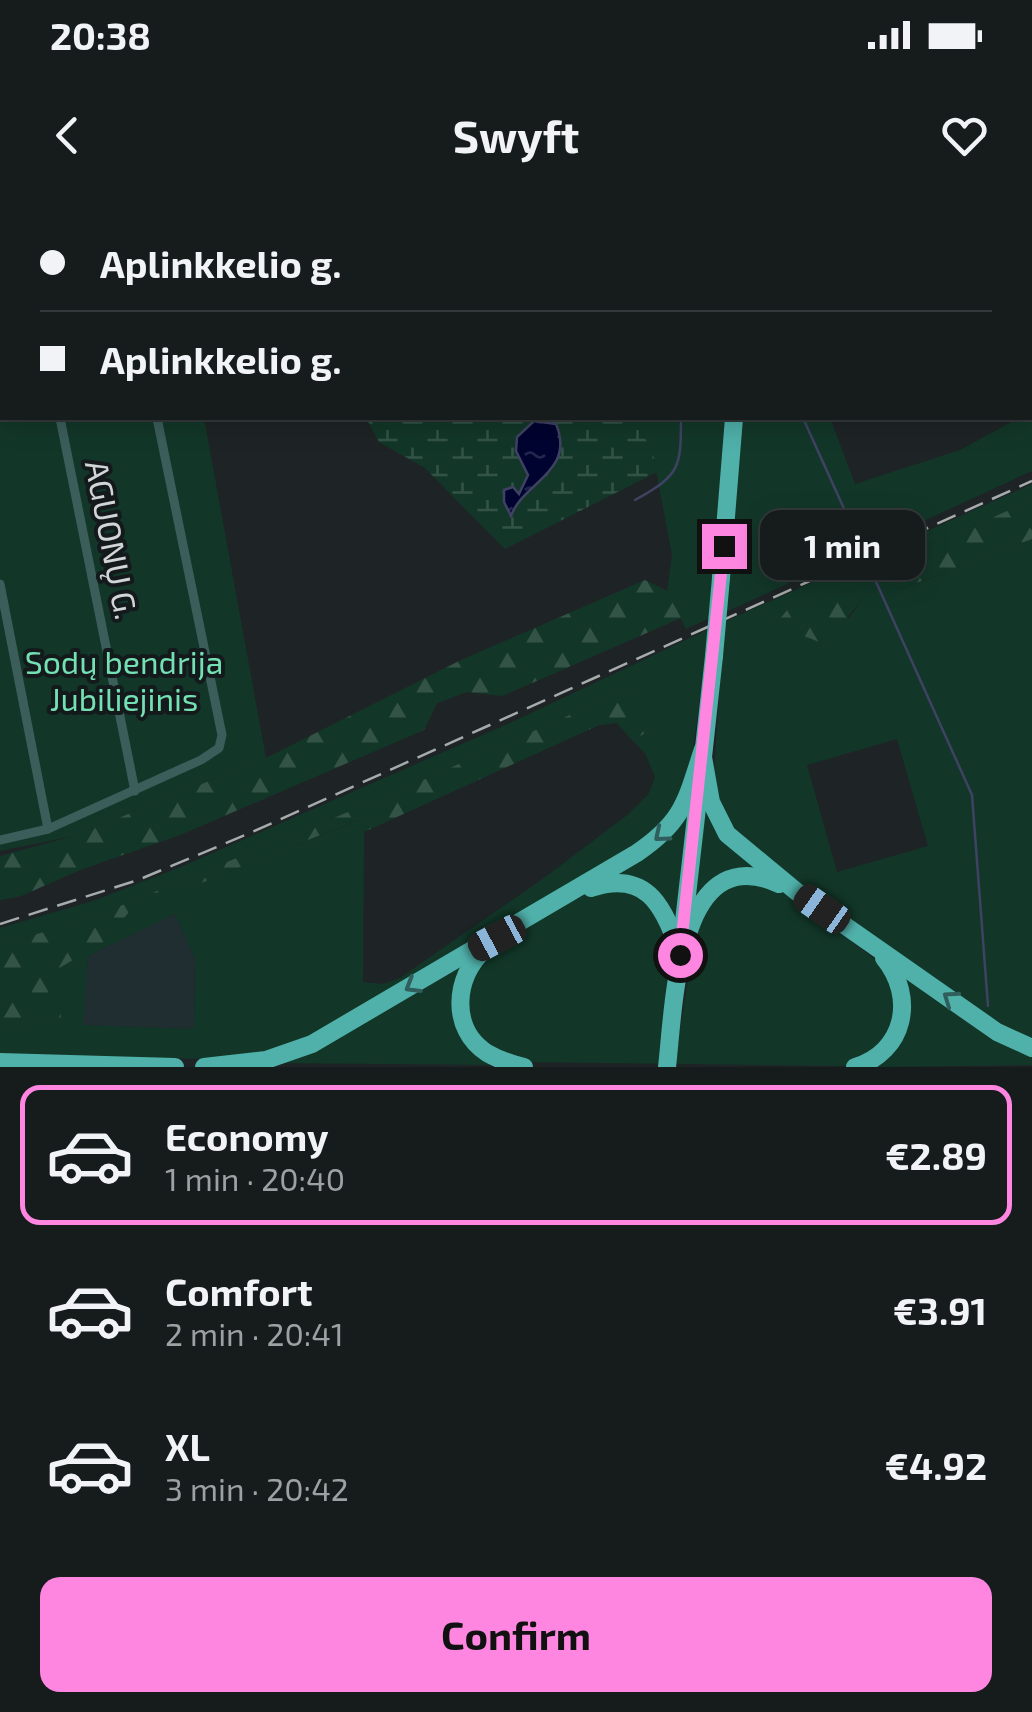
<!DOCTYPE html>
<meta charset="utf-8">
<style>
:root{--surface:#161b1c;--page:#1f2425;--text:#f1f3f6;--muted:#9ea1a3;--line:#35393b;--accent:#fe85e0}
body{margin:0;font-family:"Exo 2",sans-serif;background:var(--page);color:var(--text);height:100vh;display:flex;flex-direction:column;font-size:38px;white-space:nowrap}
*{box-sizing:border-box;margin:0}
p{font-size:32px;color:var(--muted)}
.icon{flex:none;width:55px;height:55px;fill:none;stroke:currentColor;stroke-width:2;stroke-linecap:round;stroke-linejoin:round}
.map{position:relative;height:867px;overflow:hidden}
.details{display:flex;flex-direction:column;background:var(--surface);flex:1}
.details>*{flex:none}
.hud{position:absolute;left:0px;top:0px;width:1032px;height:220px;box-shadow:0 5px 25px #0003,0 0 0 2px var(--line);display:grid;align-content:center;height:220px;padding:0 40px;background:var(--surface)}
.end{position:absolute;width:45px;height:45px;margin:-22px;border:12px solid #fe85e0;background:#111;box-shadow:0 0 0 5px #111}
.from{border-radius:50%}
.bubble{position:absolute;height:70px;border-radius:20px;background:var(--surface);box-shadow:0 5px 25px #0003,0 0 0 2px var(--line);font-size:32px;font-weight:700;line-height:70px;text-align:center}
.car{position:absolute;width:30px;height:60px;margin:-30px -15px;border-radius:12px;box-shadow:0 0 8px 2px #0007;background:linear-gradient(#222 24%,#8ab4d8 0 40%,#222 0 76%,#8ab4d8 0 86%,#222 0)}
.hud b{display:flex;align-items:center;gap:35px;height:95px;font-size:38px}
.hud b+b{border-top:2px solid var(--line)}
.hud i{width:25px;height:25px;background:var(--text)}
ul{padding:18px 0 0;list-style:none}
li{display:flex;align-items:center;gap:30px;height:140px;margin:0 20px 15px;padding:0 20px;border:5px solid transparent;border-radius:20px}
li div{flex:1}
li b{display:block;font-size:38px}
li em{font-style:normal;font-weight:700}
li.active{border-color:var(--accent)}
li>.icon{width:90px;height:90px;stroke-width:1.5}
.cta{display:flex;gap:20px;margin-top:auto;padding:20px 40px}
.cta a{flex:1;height:115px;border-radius:20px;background:var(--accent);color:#111;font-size:40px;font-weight:700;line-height:115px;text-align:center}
.status{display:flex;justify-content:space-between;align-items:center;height:70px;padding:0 50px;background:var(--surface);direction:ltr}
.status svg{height:28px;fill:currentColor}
header{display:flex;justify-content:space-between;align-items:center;height:130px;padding:0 40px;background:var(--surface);font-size:45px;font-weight:700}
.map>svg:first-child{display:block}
.built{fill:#212e31}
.green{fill:#123729;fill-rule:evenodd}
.forest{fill:url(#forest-firs)}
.wetland{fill:url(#wetland-marsh);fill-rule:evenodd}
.water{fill:url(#water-ripples);stroke:#3f4262;stroke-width:2.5}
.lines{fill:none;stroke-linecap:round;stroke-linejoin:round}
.stream{stroke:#3f4262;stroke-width:2.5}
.street{stroke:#3b5e5b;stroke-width:9}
.highway{stroke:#50b0aa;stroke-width:18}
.rail{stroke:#a6abac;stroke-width:2.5;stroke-dasharray:20 10;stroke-linecap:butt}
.highway-bridge{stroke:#50b0aa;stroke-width:18}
.oneway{stroke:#2f5e5c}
.route{stroke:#fe85e0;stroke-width:12}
.labels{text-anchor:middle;stroke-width:8;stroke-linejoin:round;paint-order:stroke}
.street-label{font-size:32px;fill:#d1d5d6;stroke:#141a1c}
.park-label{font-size:32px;fill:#74e1b4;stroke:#141a1c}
</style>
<div class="status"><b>20:38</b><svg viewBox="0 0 49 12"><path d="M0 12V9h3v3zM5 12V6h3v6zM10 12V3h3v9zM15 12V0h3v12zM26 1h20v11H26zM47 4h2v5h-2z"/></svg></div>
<header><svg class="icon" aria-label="back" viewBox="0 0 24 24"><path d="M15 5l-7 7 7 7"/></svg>Swyft<svg class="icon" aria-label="heart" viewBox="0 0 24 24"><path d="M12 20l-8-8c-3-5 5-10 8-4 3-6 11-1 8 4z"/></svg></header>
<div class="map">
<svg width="1032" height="867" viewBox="0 0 1032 867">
<defs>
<pattern id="forest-firs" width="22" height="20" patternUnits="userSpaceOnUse" patternTransform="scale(2.5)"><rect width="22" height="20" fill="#123729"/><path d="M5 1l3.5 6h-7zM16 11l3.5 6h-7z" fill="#335347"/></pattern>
<pattern id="wetland-marsh" width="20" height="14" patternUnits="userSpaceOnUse" patternTransform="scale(2.5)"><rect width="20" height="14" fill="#123729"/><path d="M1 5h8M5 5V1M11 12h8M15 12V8" fill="none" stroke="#335347"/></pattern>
<pattern id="water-ripples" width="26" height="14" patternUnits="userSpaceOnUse" patternTransform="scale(2.5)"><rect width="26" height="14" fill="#000330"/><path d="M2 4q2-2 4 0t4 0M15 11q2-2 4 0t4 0" fill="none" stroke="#24274d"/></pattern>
</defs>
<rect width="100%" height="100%" fill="#1e2425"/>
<path class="built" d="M 175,714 L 195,759 L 194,829 L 82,825 L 88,756 Z"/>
<g class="green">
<path d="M 393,0 L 555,0 L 562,2 L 396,2 Z"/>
<path d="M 0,16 L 2,16 L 2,218 L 204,218 L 266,558 L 74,636 L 0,651 Z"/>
<path d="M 1032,210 L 1032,271 L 726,412 L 740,218 L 830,218 L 855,284 L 960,250 L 1019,218 L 1030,218 Z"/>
<path d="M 631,218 L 727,218 L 710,418 L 686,429 L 667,391 L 672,355 L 652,249 Z"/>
<path d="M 1032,284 L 1032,300 L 894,361 L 899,390 L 1032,339 L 1032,845 L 1016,839 L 740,641 L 720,614 L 714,572 L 724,422 ZM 852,389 L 861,401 L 829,446 L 804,436 L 771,429 L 789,408 ZM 897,539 L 928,646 L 837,672 L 807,565 Z"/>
<path d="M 709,429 L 691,566 L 666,626 L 336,827 L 274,854 L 209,859 L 0,855 L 0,826 L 61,821 L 60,767 L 105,741 L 128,712 L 359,620 L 364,633 L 363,782 L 383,784 L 400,778 L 544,678 L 626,616 L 648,595 L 655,577 L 645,553 L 632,540 L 644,534 L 633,487 L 382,598 L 91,718 L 0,745 L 0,728 L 93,701 L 183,666 L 512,522 ZM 175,714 L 195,759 L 194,829 L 83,825 L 88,756 Z"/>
<path d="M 704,601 L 761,672 L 693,708 Z"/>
<path d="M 689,612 L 677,728 L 667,708 L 607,677 L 677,630 Z"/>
<path d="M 739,682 L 771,685 L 794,698 L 888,769 L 894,780 L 893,836 L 850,866 L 526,862 C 517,859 505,858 497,853 C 460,834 457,784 485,756 C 500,739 568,700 590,693 C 610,686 641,686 653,705 C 679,745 667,795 664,840 L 678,840 L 697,729 L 711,700 Z"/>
<path d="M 465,762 L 454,795 L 497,865 L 276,863 Z"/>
<path d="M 899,769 L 1032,855 L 1032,865 L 870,867 L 890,852 Z"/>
</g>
<g class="forest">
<path d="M 1032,300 L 1032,339 L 898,390 L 884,376 L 894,361 Z"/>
<path d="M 645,380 L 667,391 L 681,418 L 502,496 L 467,492 L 437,503 L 424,530 L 180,635 L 80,670 L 21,696 L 0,700 L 0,656 L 74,636 L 266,558 L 459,461 Z"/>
<path d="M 852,389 L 861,401 L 848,416 L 850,436 L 829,446 L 804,436 L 793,444 L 775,444 L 771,429 L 789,408 Z"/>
<path d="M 633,487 L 644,534 L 632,540 L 617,523 L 599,525 L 364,632 L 358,620 L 129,712 L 105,741 L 61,767 L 61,821 L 0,826 L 0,745 L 91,718 L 382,598 Z"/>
</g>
<path class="wetland" d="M 366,218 L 631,218 L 652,249 L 657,272 L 505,349 L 425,268 L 379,242 ZM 534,221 L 543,223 L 561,235 C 559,267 539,287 514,305 L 527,282 Z"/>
<path class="water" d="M 534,221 L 556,224 C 576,272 522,283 511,316 L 504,302 L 504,290 L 513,287 L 519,294 L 528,275 L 516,251 L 517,237 Z"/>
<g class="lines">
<g class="stream">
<path d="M 377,0 L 381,2"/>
<path d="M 36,2 L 52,0"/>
<path d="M 0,8 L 2,8"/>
<path d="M 803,218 L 860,344"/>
<path d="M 635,300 C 680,275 681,268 681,218"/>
<path d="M 868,364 L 972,595 L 988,806"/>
</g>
<g class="street">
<path d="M 0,92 L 2,91"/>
<path d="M 60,218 L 135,591"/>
<path d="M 0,384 L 48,629"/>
<path d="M 0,640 L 48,629 L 201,560 L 219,548 L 222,535 L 157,218"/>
</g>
<g class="highway">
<path d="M 745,2 L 745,0"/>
<path d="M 721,378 L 734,218"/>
<path d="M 714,456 L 703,557 L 711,602 L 727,634 L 797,692 L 997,832 L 1032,848"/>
<path d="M 591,688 C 644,670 663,703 678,748"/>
<path d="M 683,730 L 700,582"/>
<path d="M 484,750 C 454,777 450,829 487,853 C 499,860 512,864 524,867"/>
<path d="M 0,862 L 175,867"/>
<path d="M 204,867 L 266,860 L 312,844 L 637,653 C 684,621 686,601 703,549"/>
<path d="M 667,867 C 674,809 676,637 779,684"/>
<path d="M 855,867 C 905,852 916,797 884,758"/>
</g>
<path class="rail" d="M 0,724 L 138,680 L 250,633 L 1032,281"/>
<path class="highway-bridge" d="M 714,456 L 721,378"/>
</g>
<defs><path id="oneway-chevron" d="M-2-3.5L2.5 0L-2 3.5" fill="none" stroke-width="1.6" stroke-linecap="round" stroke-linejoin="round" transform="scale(2.5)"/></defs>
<g class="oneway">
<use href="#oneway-chevron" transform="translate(661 635) rotate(140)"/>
<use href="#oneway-chevron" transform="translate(412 786) rotate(149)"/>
<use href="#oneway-chevron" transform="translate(950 798) rotate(-145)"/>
</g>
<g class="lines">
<path class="route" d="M 680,755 L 724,346"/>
</g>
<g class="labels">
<g class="street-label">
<text transform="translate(111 340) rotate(79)" y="11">AGUONŲ G.</text>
</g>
<g class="park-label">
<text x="124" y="474">Sodų bendrija<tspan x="124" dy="37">Jubiliejinis</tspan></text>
</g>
</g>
</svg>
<i class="end from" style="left:680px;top:755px"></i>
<i class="end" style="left:724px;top:346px"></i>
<div class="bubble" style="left:760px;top:310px;width:165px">1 min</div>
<i class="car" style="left:822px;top:709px;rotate:305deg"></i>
<i class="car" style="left:497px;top:738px;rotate:242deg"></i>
<div class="hud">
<b><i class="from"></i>Aplinkkelio g.</b>
<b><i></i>Aplinkkelio g.</b>
</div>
</div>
<section class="details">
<ul>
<li class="active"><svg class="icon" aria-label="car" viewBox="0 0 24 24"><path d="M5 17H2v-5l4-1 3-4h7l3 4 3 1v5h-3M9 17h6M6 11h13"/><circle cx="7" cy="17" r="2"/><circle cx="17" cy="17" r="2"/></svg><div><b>Economy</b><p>1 min · 20:40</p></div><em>€2.89</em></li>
<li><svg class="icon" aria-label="car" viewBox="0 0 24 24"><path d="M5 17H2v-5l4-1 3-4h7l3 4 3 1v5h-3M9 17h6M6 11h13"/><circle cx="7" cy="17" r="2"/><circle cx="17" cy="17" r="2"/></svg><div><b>Comfort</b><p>2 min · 20:41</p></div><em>€3.91</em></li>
<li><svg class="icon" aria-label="car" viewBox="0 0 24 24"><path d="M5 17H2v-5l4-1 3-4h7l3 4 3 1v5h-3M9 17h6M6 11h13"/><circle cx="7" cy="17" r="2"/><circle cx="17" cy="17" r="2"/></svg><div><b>XL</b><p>3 min · 20:42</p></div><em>€4.92</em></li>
</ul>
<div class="cta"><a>Confirm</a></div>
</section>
